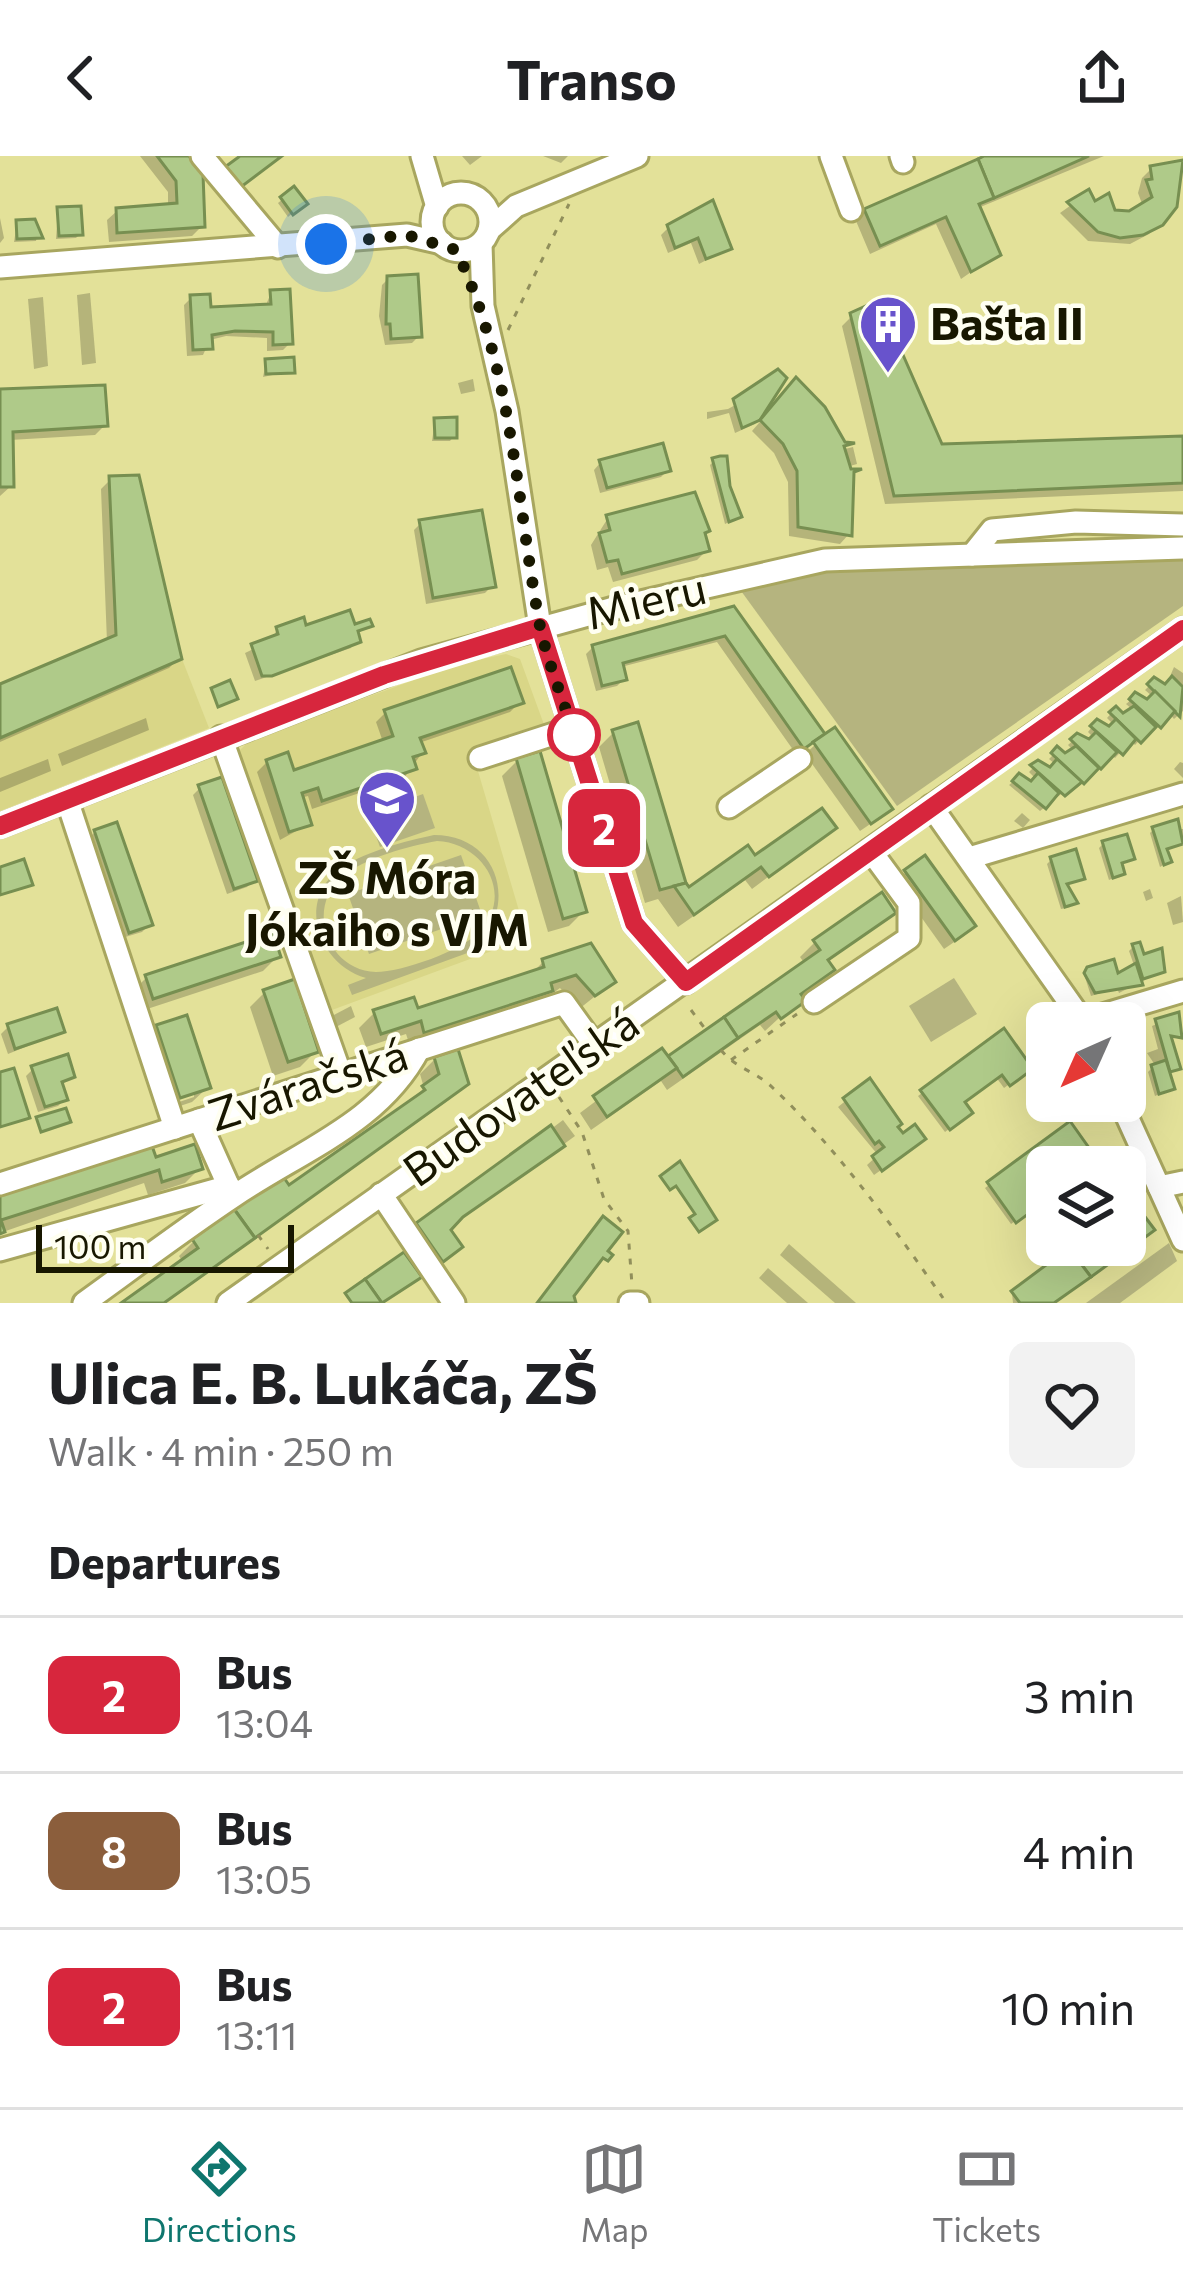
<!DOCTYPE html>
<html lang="en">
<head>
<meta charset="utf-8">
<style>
  body { margin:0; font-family:Commissioner,sans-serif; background:#f2f2f2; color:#202124; height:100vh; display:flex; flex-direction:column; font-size:45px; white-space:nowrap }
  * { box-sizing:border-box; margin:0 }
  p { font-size:39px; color:#757577 }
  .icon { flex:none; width:66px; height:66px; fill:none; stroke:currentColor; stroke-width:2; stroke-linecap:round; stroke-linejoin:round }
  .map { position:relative; height:1147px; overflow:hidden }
  .side { display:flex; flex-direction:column; background:#fff; flex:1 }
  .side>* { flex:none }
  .badge { padding:0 24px; border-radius:18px; font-size:42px; line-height:78px }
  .needle { width:78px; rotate:225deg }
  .fabs { position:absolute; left:1026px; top:846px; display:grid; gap:24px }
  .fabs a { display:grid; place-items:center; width:120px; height:120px; border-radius:18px; background:#fff; box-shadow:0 12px 48px #0002; font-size:60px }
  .scale { position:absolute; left:36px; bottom:30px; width:258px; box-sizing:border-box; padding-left:12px; border:6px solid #181700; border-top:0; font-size:33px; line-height:42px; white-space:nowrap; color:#181700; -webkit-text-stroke:9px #fffff1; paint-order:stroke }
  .you { position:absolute; width:60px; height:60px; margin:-30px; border:9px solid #fff; border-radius:50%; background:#1a73e8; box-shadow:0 0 0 18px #1a73e833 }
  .map>.badge { position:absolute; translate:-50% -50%; box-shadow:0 0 0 6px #fff }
  h2 { padding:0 48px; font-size:45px; line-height:108px }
  .round { display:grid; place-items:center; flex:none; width:126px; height:126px; border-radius:18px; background:#f2f2f2 }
  .headline { display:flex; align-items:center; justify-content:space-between; height:204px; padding:0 48px }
  h1 { font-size:57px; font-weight:700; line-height:90px }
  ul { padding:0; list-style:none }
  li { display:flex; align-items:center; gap:36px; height:156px; padding:0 48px; border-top:3px solid #e0e0e0 }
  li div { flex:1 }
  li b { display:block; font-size:45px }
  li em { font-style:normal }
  li .badge { min-width:132px; font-weight:700; text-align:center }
  header { display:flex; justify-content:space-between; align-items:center; height:156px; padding:0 48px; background:#fff; font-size:54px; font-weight:700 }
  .tabs { display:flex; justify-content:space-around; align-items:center; height:168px; border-top:3px solid #e0e0e0; background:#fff; font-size:33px; color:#757577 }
  .tabs a { display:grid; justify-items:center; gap:6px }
  .tabs .on { color:#0f766e }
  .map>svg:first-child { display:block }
  .built { fill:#d9d687 }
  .green { fill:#b5b47f; fill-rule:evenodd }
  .shadow { fill:#0003; fill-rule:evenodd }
  .building { fill:#afca89; stroke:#778f51; stroke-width:3 }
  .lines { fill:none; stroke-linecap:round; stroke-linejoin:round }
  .minor-casing { stroke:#a8a65f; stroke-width:27 }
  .path { stroke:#918f5b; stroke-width:3; stroke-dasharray:6 9; stroke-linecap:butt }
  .minor { stroke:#fff; stroke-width:21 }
  .line-casing { stroke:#fff; stroke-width:27 }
  .line { stroke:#d7263d; stroke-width:18 }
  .walk { stroke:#181700; stroke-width:12; stroke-dasharray:0 21.6 }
  .stop-dot { fill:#fff; stroke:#d7263d; stroke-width:6 }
  .labels { text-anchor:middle; stroke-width:9; stroke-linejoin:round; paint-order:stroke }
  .poi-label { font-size:45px; font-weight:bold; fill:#181700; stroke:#fffff1; text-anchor:start }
  .street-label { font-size:45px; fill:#181700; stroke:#fffff1 }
</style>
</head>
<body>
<header><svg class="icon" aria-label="back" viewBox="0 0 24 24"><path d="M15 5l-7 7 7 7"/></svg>Transo<svg class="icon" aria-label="share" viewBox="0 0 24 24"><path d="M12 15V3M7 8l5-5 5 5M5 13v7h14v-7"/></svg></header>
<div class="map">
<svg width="1183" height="1147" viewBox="0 0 1183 1147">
  <rect width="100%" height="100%" fill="#e3e199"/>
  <g class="built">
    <path d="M506,498L520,503L546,574L473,598L527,782L332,854L237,597L250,584L458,508Z"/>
    <path d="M182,503L209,572L0,655V582Z"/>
  </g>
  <g class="green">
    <path d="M1183,402V450L897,650L736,428L847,410Z"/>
    <path d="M423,638L435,672L380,691L368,658Z"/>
    <path d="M434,679C490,679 515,733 487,778L518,767L522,777L352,839L348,829L366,822C317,808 295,742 343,711C367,695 406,685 434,679ZM437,685C484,687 515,739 479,776C461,795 402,816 376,816C328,815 305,752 342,721C364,702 409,690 437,685Z"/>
    <path d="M461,699L482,759L369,798L348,738Z"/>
    <path d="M954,822L977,858L931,886L909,850Z"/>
    <path d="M1169,1087L1177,1105L1120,1147H1086Z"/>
  </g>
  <g class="shadow">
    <path d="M140,0H185L202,70L192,80L109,86L107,64L117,55L168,51V36Z"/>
    <path d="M462,0H482L470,9Z"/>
    <path d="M543,0H568L561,7Z"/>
    <path d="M992,0H1104L978,52L997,98L961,123L936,68L870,98L856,65L866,55Z"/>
    <path d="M1181,8L1175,50L1149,78L1130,88L1088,85L1060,57L1088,37L1094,49L1113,57L1144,53L1138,37L1142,22L1152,12Z"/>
    <path d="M294,34L304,48L288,61L278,47Z"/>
    <path d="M58,54L80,78L76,82L56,83Z"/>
    <path d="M0,62L4,82L0,87Z"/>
    <path d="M34,66L39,70L36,85L14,86L17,67Z"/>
    <path d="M668,72L729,92L699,108L691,87L668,97L661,79Z"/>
    <path d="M389,122L419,180L412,187L385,189L379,160L382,129Z"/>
    <path d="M90,137L96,207L82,209L77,139Z"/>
    <path d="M271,137L290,187L283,194L267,195V182L226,180L210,184L203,199L187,200L184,149L191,142L208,154L265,151Z"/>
    <path d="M43,141L48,210L34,213L28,143Z"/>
    <path d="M852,160L940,291L1183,283V335L885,348L842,170Z"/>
    <path d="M266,206L292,215L263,221Z"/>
    <path d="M473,223L475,235L461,238L458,227Z"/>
    <path d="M783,223L755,268L735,277L729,257L707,263V256L728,253Z"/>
    <path d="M787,235L823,253L845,293L853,291L857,308L850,310L849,378L840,388L789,380L788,326L774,297L752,275Z"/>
    <path d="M0,236L105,269L95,279L10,284L11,330L0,340Z"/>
    <path d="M435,265L454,280L450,285H432Z"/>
    <path d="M714,305L739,361L725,368L710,309Z"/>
    <path d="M601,306L668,314L661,321L600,337L594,314Z"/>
    <path d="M111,323L179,502L169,512L0,586V532L107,486L101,333Z"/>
    <path d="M608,362L707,394L697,404L613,426L608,411L597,414L591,389Z"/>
    <path d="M421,367L492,430L485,437L426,448L414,374Z"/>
    <path d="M733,453L814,585L796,598L717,486L621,511L624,523L617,530L596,535L586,498L593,491Z"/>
    <path d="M369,469L356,479L351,492L255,525L245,497L272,484L277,473Z"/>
    <path d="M1174,511L1183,517V555L1174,563L1169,557L1154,575L1151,572L1135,589L1131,585L1115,602L1111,598L1040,655L1009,629L1019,621L1031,629L1036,623L1029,616L1038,607L1050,614L1056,609L1049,603L1058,594L1070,601L1075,596L1068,589L1077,581L1089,587L1094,582L1088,576L1096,566L1109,574L1114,569L1107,562L1116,552L1128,560L1134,555L1126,548L1136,540L1148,547L1153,541L1145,534L1154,525L1165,532Z"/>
    <path d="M520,546L510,556L419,587L422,597L404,622L312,653L308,640L300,642L309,668L280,684L257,616L267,606L292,617L383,586L376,566L386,556Z"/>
    <path d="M146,562L149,574L62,610L58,598Z"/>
    <path d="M614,576L687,736L833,672L752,733L745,724L678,771L658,743L645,747L599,591Z"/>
    <path d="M815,589L879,662L860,675L805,598Z"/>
    <path d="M48,603L51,615L0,636V622Z"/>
    <path d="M517,605L584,755L569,770L548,776L502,620Z"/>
    <path d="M1180,606L1183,607V622L1174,613Z"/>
    <path d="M200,632L254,724L247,731L227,738L193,639Z"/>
    <path d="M1022,657L1030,664L1023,672L1014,665Z"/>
    <path d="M1154,673H1183V685L1165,694L1168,706L1160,711L1150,677Z"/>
    <path d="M95,676L149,769L142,776L122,782L88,683Z"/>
    <path d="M1103,688L1131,702L1120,708L1122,718L1109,724L1099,692Z"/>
    <path d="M1051,704L1082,722L1065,730L1074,747L1070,751L1061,753L1047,708Z"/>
    <path d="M906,716L963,780L944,793L896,726Z"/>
    <path d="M1150,733L1153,742L1146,745L1143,736Z"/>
    <path d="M1181,740L1183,766L1173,769L1167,747Z"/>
    <path d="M892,756L826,807L831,814L765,875L760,869L667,934L661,925L591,974L580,957L661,896L667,904L805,808L800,801L815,786Z"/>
    <path d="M1133,791L1162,815L1119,837L1117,832L1091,840L1084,818L1089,813L1116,820L1135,812L1129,795Z"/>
    <path d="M278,800L263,815L138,856L132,836L147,821Z"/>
    <path d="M544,805L613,826L579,853L560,832L535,850L410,890L406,878L366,891L359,872L374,857L416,856L530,819Z"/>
    <path d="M265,836L315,896L300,911L273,920L250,851Z"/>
    <path d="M351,850L355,861L334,872L330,861Z"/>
    <path d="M1178,859L1181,871L1168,881L1178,912L1167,918L1172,932L1155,940L1148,916L1155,909L1147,897L1158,893L1152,870Z"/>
    <path d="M8,871L62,876L8,898L1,878Z"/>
    <path d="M157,872L208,931L192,946L165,955L142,887ZM194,935V941L167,950L165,944Z"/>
    <path d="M1132,873L1138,891L1125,898V875Z"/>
    <path d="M1003,877L1026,916L1004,932L996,921L962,946L965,961L945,976L918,940Z"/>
    <path d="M435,903L465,927L450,943L165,1147H126L183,1106L179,1100L194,1085L288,1033L409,947L424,932L420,918Z"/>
    <path d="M33,913L72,921L60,929L65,943L58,950L38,956L26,920Z"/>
    <path d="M869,926L895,971L915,990L874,1019L867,1009L878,999L838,951Z"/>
    <path d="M563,964L575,980L447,1074L460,1091L426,1119L403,1085Z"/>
    <path d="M1069,970L1089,1011H1047V1025L1028,1039L1032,1053L1011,1068L985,1032Z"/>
    <path d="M154,1005L200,1012L185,1027L148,1039L144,1027L0,1077V1041Z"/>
    <path d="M1125,1055L1147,1078L1052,1147H1013L1012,1137L1078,1089H1125Z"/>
    <path d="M789,1088L856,1147H835L780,1099Z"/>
    <path d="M768,1112L808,1147H787L759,1122Z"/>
  </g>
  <g class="building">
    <path d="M157,0H189L203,18L205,71L117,77L116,52L177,47L176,25Z"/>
    <path d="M240,0H282L241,31L225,11Z"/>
    <path d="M984,0H1089L994,42L978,3Z"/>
    <path d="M978,3L994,42L979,48L1001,99L971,116L946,61L880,90L864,53Z"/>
    <path d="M1183,4L1177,51L1163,69L1143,79L1120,82L1098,76L1067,46L1089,33L1095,45L1109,37L1115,54L1129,55L1152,41L1146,24L1152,23L1150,10Z"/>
    <path d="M294,30L308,48L293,59L280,41Z"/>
    <path d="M713,44L732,93L706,103L698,82L675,92L667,69Z"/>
    <path d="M81,50L83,79L59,80L57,51Z"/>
    <path d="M35,63L43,82L17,83L16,64Z"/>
    <path d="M418,118L422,181L391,183L390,168H386L387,120Z"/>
    <path d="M290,133L293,188L273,189V176L235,175L212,179L213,193L193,194L190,139L210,138L211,151L271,148L270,134Z"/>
    <path d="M879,144L942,288L1183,280V327L894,340L850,157Z"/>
    <path d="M294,201L295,217L266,218L265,203Z"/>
    <path d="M778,213L787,222L760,264L742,272L733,243Z"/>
    <path d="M796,221L825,251L845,286L855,287L844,290L851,313H862L854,316L852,380L798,371L797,315L783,288L760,264Z"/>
    <path d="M105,229L108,270L13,276L14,331H0V233Z"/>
    <path d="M457,261V282H435L434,262Z"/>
    <path d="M663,287L671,315L607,332L599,304Z"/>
    <path d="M720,300H727L730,330L742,361L729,366L712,302Z"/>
    <path d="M139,319L182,503L0,582V528L116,479L109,320Z"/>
    <path d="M695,336L710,375L705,377L710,395L622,418L618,404L607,406L599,377L610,374L606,359Z"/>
    <path d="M482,354L496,431L433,442L419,364Z"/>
    <path d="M734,450L825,578L804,593L725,480L623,507L627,524L602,530L592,489Z"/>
    <path d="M350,454L355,468L370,463L373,470L358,475L361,486L272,520H262L251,488L278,478L276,471L304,461L306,469Z"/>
    <path d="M511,511L524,547L420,582L426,597L413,601L417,613L322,645L318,632L302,637L312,669L289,676L266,604L288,596L294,614L393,580L384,554Z"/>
    <path d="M1172,520L1183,531L1180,561L1147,528L1154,521L1165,528Z"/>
    <path d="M230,524L238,543L218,551L211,532Z"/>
    <path d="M1155,535L1175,555L1161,572L1129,543L1135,536L1147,543Z"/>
    <path d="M1116,550L1123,557L1134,550L1156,571L1141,587L1109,556Z"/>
    <path d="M1097,563L1109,570L1116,563L1136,583L1123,599L1090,570Z"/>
    <path d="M638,566L686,727L660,734L612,574Z"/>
    <path d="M835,571L893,653L871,668L813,586Z"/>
    <path d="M1096,576L1117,596L1101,613L1070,583L1077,577L1089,583Z"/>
    <path d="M1057,590L1065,597L1076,590L1099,612L1084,628L1051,597Z"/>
    <path d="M540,595L587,756L563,763L516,602Z"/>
    <path d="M1057,603L1082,626L1065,640L1030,609L1038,604L1050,611Z"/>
    <path d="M1019,617L1031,625L1038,617L1059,637L1046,653L1012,625Z"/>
    <path d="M222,621L258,725L234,733L198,629Z"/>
    <path d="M822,652L837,672L769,721L761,711L694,759L674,730L686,727L689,731L748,689L755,699Z"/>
    <path d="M1178,663L1183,688L1167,693L1172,706L1164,709L1152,671Z"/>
    <path d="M117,666L153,769L129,777L94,674Z"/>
    <path d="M1127,678L1135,703L1122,707L1125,718L1113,722L1102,685Z"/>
    <path d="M1076,693L1085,723L1067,728L1078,747L1065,751L1050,701Z"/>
    <path d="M925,699L976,770L955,785L904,714Z"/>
    <path d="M24,703L33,729L0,739V711Z"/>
    <path d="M882,736L896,757L828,804L835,814L801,838L806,845L781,863L776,856L738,882L724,861L820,794L813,784Z"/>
    <path d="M273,777L281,801L153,843L145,819Z"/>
    <path d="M1140,786L1144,798L1162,792L1165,816L1143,823L1132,788Z"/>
    <path d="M591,787L616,826L595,840L576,819L551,827L553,835L424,877L421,865L381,878L373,854L414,841L418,852L544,811L542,803Z"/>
    <path d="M1114,803L1118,817L1136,807L1143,829L1095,837L1084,817L1087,811Z"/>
    <path d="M295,823L319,896L288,906L263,834Z"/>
    <path d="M57,852L65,876L15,893L7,868Z"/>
    <path d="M1179,856L1182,882L1171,880L1181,913L1170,916L1155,863Z"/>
    <path d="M187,859L211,932L180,942L156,869Z"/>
    <path d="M724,861L738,882L683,921L668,900Z"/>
    <path d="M1004,872L1033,913L1010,930L1002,919L965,946L973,957L950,974L920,934Z"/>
    <path d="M662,892L677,912L607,961L593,940Z"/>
    <path d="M458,893L469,928L255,1082L234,1053L282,1019L289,1029L425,934L422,930L439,918L434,901Z"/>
    <path d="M68,898L75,921L62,926L68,944L45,951L31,910Z"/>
    <path d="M1166,904L1175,933L1159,938L1151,909Z"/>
    <path d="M14,912L30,962L0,971V916Z"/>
    <path d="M870,922L902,968L898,971L903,977L915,968L926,983L882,1015L872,1000L884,991L879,985L875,988L843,942Z"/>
    <path d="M66,952L71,966L41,976L36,961Z"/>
    <path d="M1070,965L1099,1006L1092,1011H1047V1027L1031,1039L1039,1050L1016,1067L987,1026Z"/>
    <path d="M551,969L565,990L463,1061L451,1074L463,1091L443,1106L416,1067Z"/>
    <path d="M195,988L203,1013L162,1026L159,1014L1,1064L5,1076L0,1078V1038L152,990L156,1001Z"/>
    <path d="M680,1005L717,1064L699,1076L689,1062L695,1058L676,1030L670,1034L660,1020Z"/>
    <path d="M1133,1045L1155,1074L1091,1121L1069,1092L1125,1089V1051Z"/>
    <path d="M234,1053L255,1082L164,1147H121L198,1092L192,1083Z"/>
    <path d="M603,1060L623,1076L608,1095L613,1099L608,1105L603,1102L574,1140L576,1147H537Z"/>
    <path d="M1069,1092L1091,1121L1054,1147H1020L1011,1135Z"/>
    <path d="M404,1096L422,1121L382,1147L365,1123Z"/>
    <path d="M365,1123L382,1147H352L345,1137Z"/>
  </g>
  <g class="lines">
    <g class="minor-casing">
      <g id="minor">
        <path d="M202,0L278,91"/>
        <path d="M422,0L437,51"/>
        <path d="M831,0L851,54"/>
        <path d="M901,0L903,6"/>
        <circle cx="461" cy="66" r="29"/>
        <path d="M489,74L516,50L637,0"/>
        <path d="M481,88L483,150L507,255L540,471L634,767L686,826"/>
        <path d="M0,111L407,79L442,87"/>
        <path d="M972,399L992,374L1076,366L1183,369"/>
        <path d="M221,581L341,919"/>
        <path d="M480,602L572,572"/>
        <path d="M68,647L175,972"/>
        <path d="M931,650L1084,867"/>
        <path d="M729,651L800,603"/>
        <path d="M0,670L421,505L610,453L825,404L1183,392"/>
        <path d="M969,702L1183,638"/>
        <path d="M814,846L909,782V747L870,694"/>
        <path d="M1083,865L1183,835"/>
        <path d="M1120,945L1183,1084"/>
        <path d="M199,964L233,1040"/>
        <path d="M0,1028L564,847L595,890"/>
        <path d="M1159,1031L1183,1026"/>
        <path d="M381,1038L454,1147"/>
        <path d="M0,1094L229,1030"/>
        <path d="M84,1147C134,1111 183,1074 234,1040C302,994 380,967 419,893"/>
        <path d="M228,1147L1183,473"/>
        <path d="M630,1147H638"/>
      </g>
    </g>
    <g class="path">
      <path d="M508,174L569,48"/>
      <path d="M691,854L706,874"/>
      <path d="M721,894C735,912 757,916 773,932C835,990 894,1072 943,1142"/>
      <path d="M731,904L797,858"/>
      <path d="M559,941L582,976L604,1043L628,1075L632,1129"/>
      <path d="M258,1079L268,1093"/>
    </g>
    <use href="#minor" class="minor"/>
  </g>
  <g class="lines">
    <g class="line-casing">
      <path id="line" d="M0,670L384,519L540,471L634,767L686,826L1183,473"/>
    </g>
    <use href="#line" class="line"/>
    <path class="walk" d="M326,88L407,79L456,94C512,211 516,340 539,465C546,503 564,545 574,579"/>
  </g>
  <defs>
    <g id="building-pin" transform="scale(3)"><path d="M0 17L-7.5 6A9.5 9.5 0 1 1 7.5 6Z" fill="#6853cc" stroke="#fffff1"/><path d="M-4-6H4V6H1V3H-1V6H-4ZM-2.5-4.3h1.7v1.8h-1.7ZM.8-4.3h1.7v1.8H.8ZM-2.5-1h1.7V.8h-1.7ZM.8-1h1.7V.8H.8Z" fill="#fff"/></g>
    <g id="school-pin" transform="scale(3)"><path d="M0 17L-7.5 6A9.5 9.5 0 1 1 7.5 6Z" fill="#6853cc" stroke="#fffff1"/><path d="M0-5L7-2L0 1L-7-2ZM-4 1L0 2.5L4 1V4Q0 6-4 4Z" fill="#fff"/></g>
  </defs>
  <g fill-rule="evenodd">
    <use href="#building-pin" x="888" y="168"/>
    <use href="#school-pin" x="387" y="643"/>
  </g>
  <circle class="stop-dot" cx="574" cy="579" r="24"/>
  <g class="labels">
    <g class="poi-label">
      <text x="930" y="184">Bašta II</text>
      <text x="387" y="738" text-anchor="middle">ZŠ Móra<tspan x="387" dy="52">Jókaiho s VJM</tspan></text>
    </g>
    <g class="street-label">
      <text transform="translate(646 445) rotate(-13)" y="16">Mieru</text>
      <text transform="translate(308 929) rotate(-18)" y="16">Zváračská</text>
      <text transform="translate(521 941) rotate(-35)" y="16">Budovateľská</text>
    </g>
  </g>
</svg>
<div class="fabs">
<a><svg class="needle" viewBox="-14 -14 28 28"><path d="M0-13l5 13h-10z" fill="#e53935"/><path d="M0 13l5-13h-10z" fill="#757577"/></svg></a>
<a><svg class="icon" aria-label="layers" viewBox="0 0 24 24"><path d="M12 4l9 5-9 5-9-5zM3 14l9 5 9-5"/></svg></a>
</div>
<div class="scale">100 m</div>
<div class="you" style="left:326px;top:88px"></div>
<b class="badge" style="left:604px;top:672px;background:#d7263d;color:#fff">2</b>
</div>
<section class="side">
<div class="headline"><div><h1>Ulica E. B. Lukáča, ZŠ</h1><p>Walk · 4 min · 250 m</p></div><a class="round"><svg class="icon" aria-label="heart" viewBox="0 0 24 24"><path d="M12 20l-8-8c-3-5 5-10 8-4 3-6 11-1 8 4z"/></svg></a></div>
<h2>Departures</h2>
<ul>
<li><span class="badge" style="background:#d7263d;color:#fff">2</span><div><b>Bus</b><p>13:04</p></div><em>3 min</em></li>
<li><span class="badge" style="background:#8b5e3c;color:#fff">8</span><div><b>Bus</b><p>13:05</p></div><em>4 min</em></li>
<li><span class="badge" style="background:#d7263d;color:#fff">2</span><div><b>Bus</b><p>13:11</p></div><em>10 min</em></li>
</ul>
</section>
<nav class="tabs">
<a class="on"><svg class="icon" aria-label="directions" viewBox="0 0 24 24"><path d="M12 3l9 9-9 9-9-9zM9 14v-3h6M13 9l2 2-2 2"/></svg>Directions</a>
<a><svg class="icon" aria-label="map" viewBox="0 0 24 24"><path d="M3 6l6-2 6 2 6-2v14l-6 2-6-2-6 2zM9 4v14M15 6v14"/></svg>Map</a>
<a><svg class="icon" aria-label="tickets" viewBox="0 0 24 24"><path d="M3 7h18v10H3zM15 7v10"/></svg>Tickets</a>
</nav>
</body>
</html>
